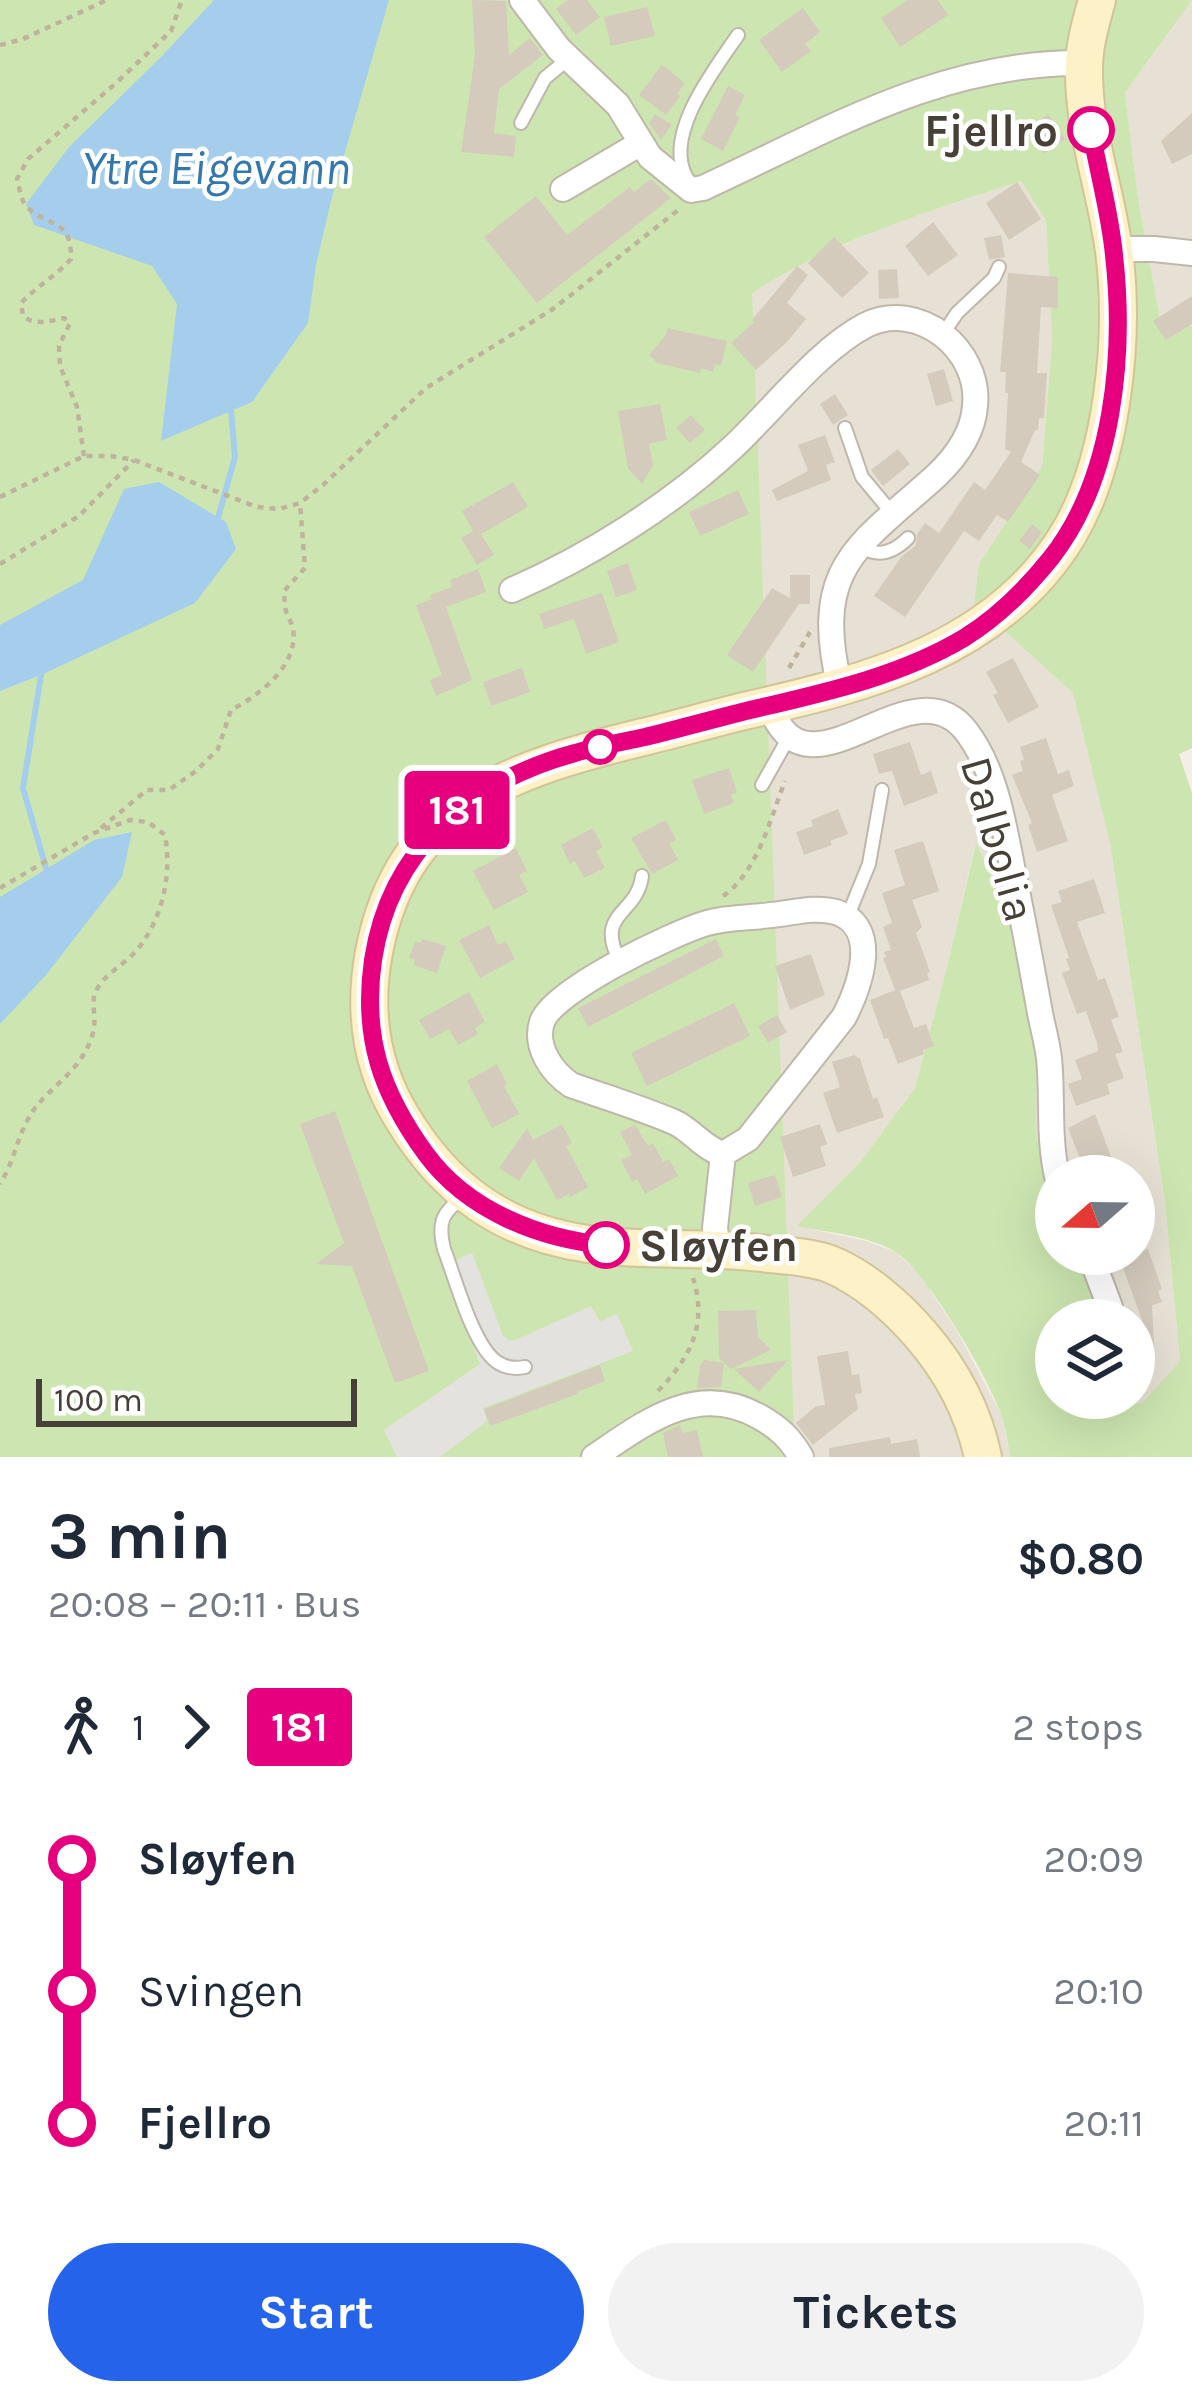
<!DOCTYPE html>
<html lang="en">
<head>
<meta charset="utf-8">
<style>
  body { margin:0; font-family:Karla,sans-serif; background:#f2f2f3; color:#1f2937; height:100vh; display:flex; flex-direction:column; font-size:45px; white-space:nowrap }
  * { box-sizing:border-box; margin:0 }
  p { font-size:39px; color:#747a83 }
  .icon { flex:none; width:66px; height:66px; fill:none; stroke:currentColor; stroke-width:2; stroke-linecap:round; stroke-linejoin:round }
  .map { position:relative; height:1457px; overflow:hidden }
  .drawer { display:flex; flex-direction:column; background:#fff; flex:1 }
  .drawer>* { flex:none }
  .badge { padding:0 24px; border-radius:9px; font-size:42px; line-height:78px }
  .needle { width:78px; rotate:250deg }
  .tools { position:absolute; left:1035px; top:1155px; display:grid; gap:24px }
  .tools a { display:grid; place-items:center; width:120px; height:120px; border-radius:50%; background:#fff; box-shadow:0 12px 48px #0002; font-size:60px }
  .scale { position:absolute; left:36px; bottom:30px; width:321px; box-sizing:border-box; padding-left:12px; border:6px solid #464036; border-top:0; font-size:33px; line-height:42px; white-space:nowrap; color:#464036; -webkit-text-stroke:9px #fff; paint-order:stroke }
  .map>.badge { position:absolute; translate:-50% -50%; box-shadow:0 0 0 6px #fff }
  .legs { display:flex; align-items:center; gap:18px; height:132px; padding:0 48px; font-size:39px }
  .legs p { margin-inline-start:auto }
  .summary { display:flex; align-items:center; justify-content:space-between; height:204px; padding:0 48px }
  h1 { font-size:66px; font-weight:700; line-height:90px }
  .button { display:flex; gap:24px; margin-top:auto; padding:24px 48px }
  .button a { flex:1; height:138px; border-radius:72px; background:#2563eb; color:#fff; font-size:48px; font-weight:700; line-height:138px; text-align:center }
  .button a+a { background:#f2f2f3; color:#1f2937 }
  ul { padding:0 48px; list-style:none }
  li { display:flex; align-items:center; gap:42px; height:132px; font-size:45px }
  li i { display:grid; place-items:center; width:18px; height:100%; margin:0 15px; background:currentColor }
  li i::after { content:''; width:30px; height:30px; margin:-15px; border:9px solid; border-radius:50%; background:#fff }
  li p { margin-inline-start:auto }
  li:first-child i { background:linear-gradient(#0000 50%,currentColor 0) }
  li:last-child i { background:linear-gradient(currentColor 50%,#0000 0) }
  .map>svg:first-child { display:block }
  .residential { fill:#e7e1d5 }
  .green { fill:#cde6b1 }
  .parking { fill:#e4e2df }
  .water { fill:#a5ceed }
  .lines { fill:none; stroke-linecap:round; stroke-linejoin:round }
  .stream { stroke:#a5ceed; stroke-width:6 }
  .building { fill:#d4cbbd }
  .lane-casing { stroke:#beb7aa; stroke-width:16 }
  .street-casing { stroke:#beb7aa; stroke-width:28 }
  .secondary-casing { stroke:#d1c498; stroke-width:40 }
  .path { stroke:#bfb39c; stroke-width:4.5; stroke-dasharray:6 6; stroke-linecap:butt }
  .lane { stroke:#fff; stroke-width:12 }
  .street { stroke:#fff; stroke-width:24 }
  .secondary { stroke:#fcf1c7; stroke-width:36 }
  .line-1-casing { stroke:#fff; stroke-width:27 }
  .line-1 { stroke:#e6007e; stroke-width:18 }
  .stop-1-dot { fill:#fff; stroke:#e6007e; stroke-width:6 }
  .labels { text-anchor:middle; stroke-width:9; stroke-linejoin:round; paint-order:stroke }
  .stop-label { font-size:45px; font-weight:bold; fill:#464036; stroke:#fff; text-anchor:end }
  .street-label { font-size:45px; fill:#464036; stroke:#fff }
  .water-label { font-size:48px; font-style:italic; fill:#3377ae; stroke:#fff }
</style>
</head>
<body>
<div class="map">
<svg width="1192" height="1457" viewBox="0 0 1192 1457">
  <rect width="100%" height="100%" fill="#f3efe7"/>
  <g class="residential">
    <path d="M1192,0V326L1160,320L1138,198L1125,93Z"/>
    <path d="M1021,181L1046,219L1052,341L1042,468L979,564L974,603L1073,692L1110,843L1165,1202L1180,1361L1142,1405L1102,1401V1398H1134V1320H1101V1309L1077,1254H1134V1176H1056V1207L1049,1191L1036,1133V1028L975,845L947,967L915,1088L861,1161L797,1226L866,1241L896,1252L920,1275L957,1331L1002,1416L1010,1457H586L680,338L788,270L902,219Z"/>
  </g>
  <path class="green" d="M0,0H1192L1125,93L1138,198L1160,319L1192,326V748L1179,754L1192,793V1457H1010C1008,1445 1006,1432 1003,1420C992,1383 928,1274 897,1253C870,1235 828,1233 797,1226L861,1161L915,1088L947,967L976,843L1007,906L1036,1028V1133L1049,1191L1056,1207V1254H1077L1101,1309V1320H1056V1398H1102L1103,1401L1142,1404L1180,1361L1165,1202L1110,843L1073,693L974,603L979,564L1042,467L1052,341L1046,220L1021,181C928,211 834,240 752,293L795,1457H0Z"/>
  <path class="parking" d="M472,1253L503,1336L510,1341L518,1339L591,1306L600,1322L617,1314L633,1351L483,1408L487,1421L440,1457H397L384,1430L480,1364L443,1266Z"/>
  <g class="water">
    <path d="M214,0H389L332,197L316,265L308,323L252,402L161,441L177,304L152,266L34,225L26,204L69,147L161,57Z"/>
    <path d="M159,482L226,522L236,549L195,603L41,675L0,691V625L83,580L124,489Z"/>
    <path d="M132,832L122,877L46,975L0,1024V897L94,840Z"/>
  </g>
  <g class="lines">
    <g class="stream">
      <path d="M218,518L235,457L231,410"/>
      <path d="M41,675L23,788L46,868"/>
    </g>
  </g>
  <g class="building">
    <path d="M472,0L506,1L509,55L530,38L543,55L499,89L494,133L516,136L514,157L461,152L475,55Z"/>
    <path d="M568,0H587L600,17L576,35L556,9Z"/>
    <path d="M908,0H938L948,15L900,47L881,18Z"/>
    <path d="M647,7L655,36L611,46L604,17Z"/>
    <path d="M803,8L820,32L805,44L811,51L782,72L759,40Z"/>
    <path d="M662,65L685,83L677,94L680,96L666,115L639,95Z"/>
    <path d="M728,86L745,95L735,115L740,117L723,151L701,139Z"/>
    <path d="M1192,113V154L1172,164L1161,141Z"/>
    <path d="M655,114L672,125L661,140L649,123Z"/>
    <path d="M1048,114L1065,139L1044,154L1027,129Z"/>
    <path d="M651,179L671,198L537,303L484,237L536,196L567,235L630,187L634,192Z"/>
    <path d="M1017,182L1041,219L1009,240L986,203Z"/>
    <path d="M933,222L958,255L928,276L905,246Z"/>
    <path d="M1001,235L1005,257L989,260L984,238Z"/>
    <path d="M834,237L869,273L842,298L808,263Z"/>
    <path d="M797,266L808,275L787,303L806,319L787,342L756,370L731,343L754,322L752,320Z"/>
    <path d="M897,269L899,298L879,299L878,270Z"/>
    <path d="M1008,273L1058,277V308L1041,307L1037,373H1047L1044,418H1039L1038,430H1035L1021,462L1040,475L1008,522L997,515L979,541L964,531L905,617L874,596L901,557L916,545L917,534L925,523L939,533L974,482L985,490L1011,452L1005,449L1008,393H1005L1006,372H1000Z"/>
    <path d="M1192,296V324L1166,340L1153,321Z"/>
    <path d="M667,328L727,341L721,366L715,364L713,372L701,368L700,373L657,363L649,355L666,335Z"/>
    <path d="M944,369L953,401L936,406L927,374Z"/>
    <path d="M835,394L848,415L833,425L820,404Z"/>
    <path d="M660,404L667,440L649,444L653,465L642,484L628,468L618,411Z"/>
    <path d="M691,415L705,430L690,443L676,428Z"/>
    <path d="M825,435L835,462L826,465L831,480L777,501L772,490L808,471L798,445Z"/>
    <path d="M898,449L910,464L883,486L871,470Z"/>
    <path d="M513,482L528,507L481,534L494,555L477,565L461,538L473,531L462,511Z"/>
    <path d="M738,490L749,514L700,536L689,512Z"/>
    <path d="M1032,524L1042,532L1030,549L1019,541Z"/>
    <path d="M628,563L637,590L616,597L607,571Z"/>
    <path d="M478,569L486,592L446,607L472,680L436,696L430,680L442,675L416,605L432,599L430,595L452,587L450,580Z"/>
    <path d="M790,575H810V604H799L753,672L727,655L772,588L790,598Z"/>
    <path d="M602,593L619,642L586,654L574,619L544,629L539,614Z"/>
    <path d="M1013,658L1039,707L1008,723L993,695L998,693L986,672Z"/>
    <path d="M522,668L530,692L491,706L483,682Z"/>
    <path d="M1046,738L1058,774L1069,770L1074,786L1052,795L1068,841L1037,852L1028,825L1032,823L1012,775L1023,771L1020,761L1024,760L1020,747Z"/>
    <path d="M910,742L921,775L931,771L938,793L904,806L892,771L879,774L873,754Z"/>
    <path d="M729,768L737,792L731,794L734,803L704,814L692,780Z"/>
    <path d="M838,809L848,834L830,841L832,845L804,855L796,832L813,826L811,820Z"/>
    <path d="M666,820L676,840L669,843L678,860L652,874L631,838Z"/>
    <path d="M593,828L603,847L596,851L605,868L584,878L575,861L570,864L561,845Z"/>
    <path d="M923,841L939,891L912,900L922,927L916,933L930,972L927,973L929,980L900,991L914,1028L926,1024L934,1046L923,1050L924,1054L898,1064L888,1038L884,1039L870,1000L895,990L883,958L886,957L884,952L891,950L883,927L892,923L882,893L905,885L894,850Z"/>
    <path d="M516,848L527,871L519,875L528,892L494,910L473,871Z"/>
    <path d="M1094,879L1105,913L1077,922L1098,980L1105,978L1119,1017L1111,1020L1123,1052L1115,1054L1124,1078L1107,1084L1110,1094L1076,1106L1068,1084L1082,1079L1075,1060L1098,1051L1097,1043L1086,1011L1077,1014L1062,973L1070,970L1066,959L1069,958L1051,905L1062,902L1058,891Z"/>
    <path d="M489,925L498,945L506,941L515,959L480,978L459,940Z"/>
    <path d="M422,939L446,946L437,973L414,965L415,960L409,958L415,941L421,943Z"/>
    <path d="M716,939L724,956L588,1027L578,1008Z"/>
    <path d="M811,954L825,995L790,1010L775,966Z"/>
    <path d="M469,992L485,1022L475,1028L478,1034L458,1045L449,1029L430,1039L419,1020Z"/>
    <path d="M734,1003L750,1036L647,1086L631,1053Z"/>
    <path d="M777,1015L787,1032L768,1043L758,1026Z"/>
    <path d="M854,1055L860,1059L873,1099L877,1097L884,1117L837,1133L823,1093L840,1087L832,1062Z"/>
    <path d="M497,1064L507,1084L504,1086L519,1114L492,1128L467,1081Z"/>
    <path d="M335,1111L429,1371L395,1383L352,1266L316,1264L344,1243L300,1124Z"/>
    <path d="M1095,1114L1116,1170L1100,1176H1087L1068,1128Z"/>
    <path d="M562,1124L572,1143L566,1146L588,1187L570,1197L569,1194L557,1200L534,1158L519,1181L499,1168L527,1128L533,1140Z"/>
    <path d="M820,1124L827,1144L820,1147L826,1166L793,1177L780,1137Z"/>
    <path d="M635,1125L648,1146L653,1143L663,1162L669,1159L678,1176L645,1194L637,1179L632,1182L621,1160L632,1155L620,1132Z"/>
    <path d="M775,1175L782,1197L755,1206L748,1183Z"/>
    <path d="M1148,1249L1162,1289L1158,1291L1162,1302L1152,1305L1154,1348H1150L1151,1366H1134V1323H1143L1118,1254H1135Z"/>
    <path d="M756,1310L758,1337L771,1350L731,1369L719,1358L718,1311Z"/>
    <path d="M848,1351L852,1375L859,1374L862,1393L855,1394L858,1409L813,1445L796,1423L816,1406L825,1405L817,1356Z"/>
    <path d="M704,1360L724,1363L721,1387L697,1388L700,1366Z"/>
    <path d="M788,1360L759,1392L734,1369Z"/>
    <path d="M600,1365L605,1381L577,1392L578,1394L490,1426L484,1409Z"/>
    <path d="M680,1425L682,1433L697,1430L703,1457H668L663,1433Z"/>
    <path d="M890,1437L891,1444L917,1439L920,1457H829V1448Z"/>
  </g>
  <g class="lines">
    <g class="lane-casing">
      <g id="lane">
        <path d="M521,123L545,78L568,59"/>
        <path d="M687,178C662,136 714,70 738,35"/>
        <path d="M943,334L957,313L994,278L999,267"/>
        <path d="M845,428L862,477L892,513"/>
        <path d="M861,547C879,558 894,552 908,538"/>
        <path d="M762,785L789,737"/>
        <path d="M847,918L869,864L882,790"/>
        <path d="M620,962C594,911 637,916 642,876"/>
        <path d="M465,1196C443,1211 437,1222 444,1249C455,1277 473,1346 497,1362C506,1368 515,1369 525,1367"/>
      </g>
    </g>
    <g class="street-casing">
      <g id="street">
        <path d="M522,0L559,49L618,105L650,157L691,190L703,188C827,131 942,61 1084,63"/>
        <path d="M563,189L641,143"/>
        <path d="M1114,249H1154L1192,253"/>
        <path d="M512,590C588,557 671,505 732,448C773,410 818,350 866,325C919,299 981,350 975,406C973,434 956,457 936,476C856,548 811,567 840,688"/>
        <path d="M770,706C808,811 910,659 966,731C1000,775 1006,842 1018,896C1026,935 1033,974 1040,1013C1043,1028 1047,1042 1049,1058C1053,1098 1048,1136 1057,1176"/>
        <path d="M718,1249L715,1228L723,1154L748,1139L844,1017C859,988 882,927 836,912C815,906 793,913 771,915C750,918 728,917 707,923C673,933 553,990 542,1022C534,1047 552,1072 571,1085C605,1097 641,1108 674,1122C692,1130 704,1149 723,1154"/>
        <path d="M1090,1254L1110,1307"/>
        <path d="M594,1457C646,1422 697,1381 760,1417C779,1428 790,1438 801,1457"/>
      </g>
    </g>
    <g class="secondary-casing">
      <path id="secondary" d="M983,1457C973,1410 952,1371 921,1335C897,1307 864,1278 830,1264C809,1256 783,1256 761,1253C704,1246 645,1252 588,1244C504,1232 446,1190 403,1119C371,1068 363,1011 374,952C403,802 513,769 643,737C677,729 711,719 744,711C868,683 999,650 1069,533C1113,458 1125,336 1114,251C1106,190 1083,130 1084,68C1084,45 1091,22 1097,0"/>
    </g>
    <g class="path">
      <path d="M0,45L23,39L107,0"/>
      <path d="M84,456L77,407L60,366L59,346L70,323L64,318C50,321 35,326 23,316L21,303C38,285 55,277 71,259C72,219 49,227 28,208C20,200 20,189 17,179L28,159L115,84L171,31L182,0"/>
      <path d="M0,497L84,456H111L134,460L257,507L279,509L300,503L323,485L426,388L553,309L682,207"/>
      <path d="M0,564L79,516L134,460"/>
      <path d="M789,668L810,632"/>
      <path d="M101,828L147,790H169L196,771L218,749L231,710C260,695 299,665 293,629C292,622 287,617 286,611C284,604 285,598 284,591L305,568L300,503"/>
      <path d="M0,888L94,833L130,820L148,822L165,835C172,874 163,918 137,950C125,964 106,973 97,989C90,1001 96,1013 94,1026C94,1034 89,1045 85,1052C73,1074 50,1089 35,1108C17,1133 15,1161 0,1184"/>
      <path d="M723,896C758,872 770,819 785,781"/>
      <path d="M658,1391C690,1358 708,1325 693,1278"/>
    </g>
    <use href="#lane" class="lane"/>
    <use href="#street" class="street"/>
    <use href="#secondary" class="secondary"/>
  </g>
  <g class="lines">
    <g class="line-1-casing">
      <path id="line-1" d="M606,1245C539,1239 467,1210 426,1154C381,1092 362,1037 373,960C390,848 470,782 575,753C598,746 622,742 645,737C678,729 710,720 742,712C818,694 897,678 964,638C998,617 1026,589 1051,558C1114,478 1125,354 1114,255C1110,213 1098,171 1091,130"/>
    </g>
    <use href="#line-1" class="line-1"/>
  </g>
  <g class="stop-1-dot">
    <circle cx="1091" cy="130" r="21"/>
    <circle cx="600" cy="747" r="15"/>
    <circle cx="606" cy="1245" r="21"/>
  </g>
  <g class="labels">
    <g class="stop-label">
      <text x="1058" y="146">Fjellro</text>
      <text x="639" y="1261" text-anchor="start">Sløyfen</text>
    </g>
    <g class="street-label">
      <text transform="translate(999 839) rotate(74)" y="16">Dalbolia</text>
    </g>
    <g class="water-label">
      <text x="216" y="184">Ytre Eigevann</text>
    </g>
  </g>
</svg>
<div class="tools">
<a><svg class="needle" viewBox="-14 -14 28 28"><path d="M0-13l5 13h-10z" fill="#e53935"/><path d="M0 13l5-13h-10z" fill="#747a83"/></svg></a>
<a><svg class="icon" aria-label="layers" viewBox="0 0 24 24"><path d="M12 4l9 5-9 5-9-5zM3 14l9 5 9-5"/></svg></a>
</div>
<div class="scale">100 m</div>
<b class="badge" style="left:457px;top:810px;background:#e6007e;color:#fff">181</b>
</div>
<section class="drawer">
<div class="summary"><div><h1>3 min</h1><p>20:08 – 20:11 · Bus</p></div><b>$0.80</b></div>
<div class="legs"><svg class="icon" aria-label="walk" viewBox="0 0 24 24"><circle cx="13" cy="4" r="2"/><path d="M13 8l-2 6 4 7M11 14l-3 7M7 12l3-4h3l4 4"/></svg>1<svg class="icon" aria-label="forward" viewBox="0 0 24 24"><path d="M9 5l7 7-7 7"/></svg><b class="badge" style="background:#e6007e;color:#fff">181</b><p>2 stops</p></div>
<ul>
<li><i style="color:#e6007e"></i><b>Sløyfen</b><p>20:09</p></li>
<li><i style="color:#e6007e"></i><span>Svingen</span><p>20:10</p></li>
<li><i style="color:#e6007e"></i><b>Fjellro</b><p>20:11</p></li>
</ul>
<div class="button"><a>Start</a><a>Tickets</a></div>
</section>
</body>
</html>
